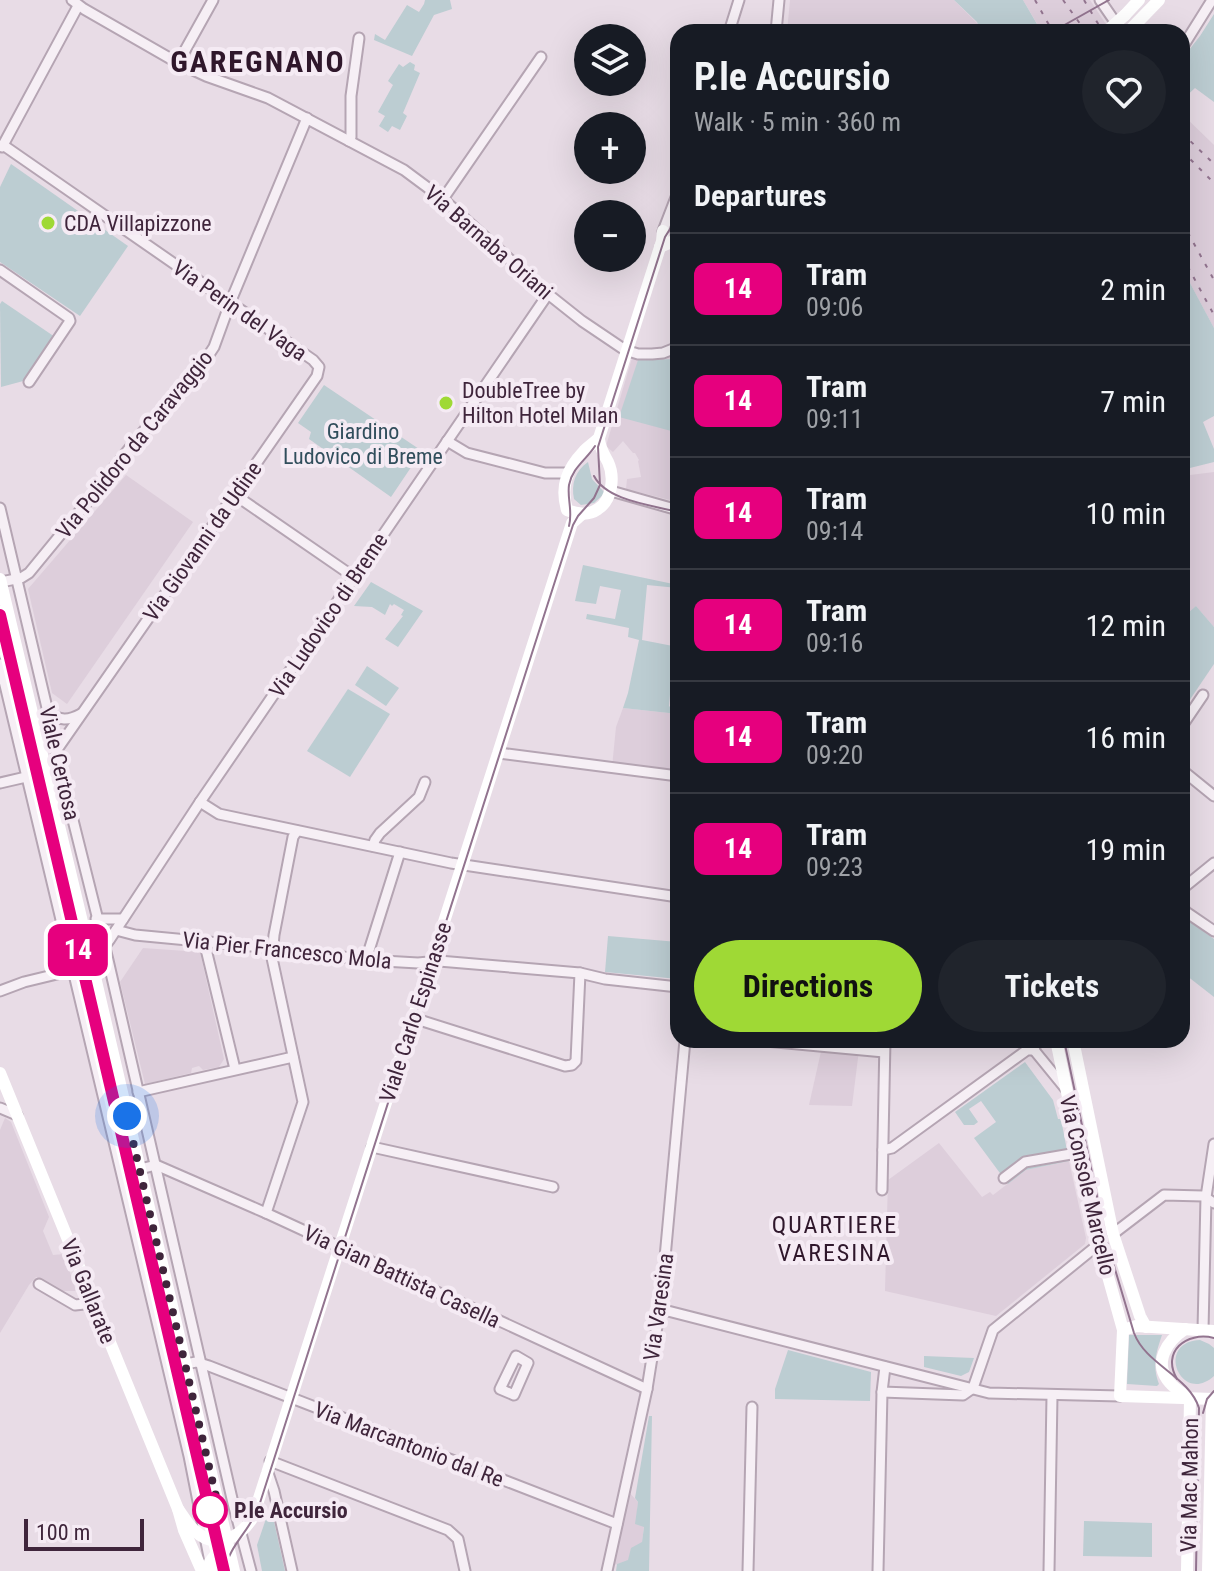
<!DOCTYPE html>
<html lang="en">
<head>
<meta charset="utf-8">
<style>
  body { margin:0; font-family:"Roboto Condensed",sans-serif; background:#20242c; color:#f1f3f6; height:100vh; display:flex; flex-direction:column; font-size:30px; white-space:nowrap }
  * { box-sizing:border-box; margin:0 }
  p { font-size:26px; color:#9ea1a6 }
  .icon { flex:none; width:44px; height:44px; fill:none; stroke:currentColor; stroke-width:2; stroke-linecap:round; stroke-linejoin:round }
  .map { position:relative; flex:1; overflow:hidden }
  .side { position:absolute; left:670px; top:24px; width:520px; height:1024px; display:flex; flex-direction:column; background:#171b24; border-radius:24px; box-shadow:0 8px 32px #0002 }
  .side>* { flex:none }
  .badge { padding:0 16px; border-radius:12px; font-size:28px; line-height:52px }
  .controls { position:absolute; left:574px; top:24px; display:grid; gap:16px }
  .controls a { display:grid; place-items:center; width:72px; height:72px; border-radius:50%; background:#171b24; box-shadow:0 8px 32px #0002; font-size:40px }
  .scale { position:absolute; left:24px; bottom:20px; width:120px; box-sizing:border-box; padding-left:8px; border:4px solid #3f253b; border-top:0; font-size:22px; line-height:28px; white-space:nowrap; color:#3f253b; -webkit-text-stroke:6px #f5ebf4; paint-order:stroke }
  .you { position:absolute; width:40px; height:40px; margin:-20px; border:6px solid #fff; border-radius:50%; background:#1a73e8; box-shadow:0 0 0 12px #1a73e833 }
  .map>.badge { position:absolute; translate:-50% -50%; box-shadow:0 0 0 4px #fff }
  h2 { padding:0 24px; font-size:30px; line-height:72px }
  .round { display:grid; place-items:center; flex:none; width:84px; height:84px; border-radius:42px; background:#20242c }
  .headline { display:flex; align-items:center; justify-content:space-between; height:136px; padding:0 24px }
  h1 { font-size:38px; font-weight:700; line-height:60px }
  .cta { display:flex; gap:16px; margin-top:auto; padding:16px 24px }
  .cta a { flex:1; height:92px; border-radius:48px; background:#9fd935; color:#111; font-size:32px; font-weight:700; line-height:92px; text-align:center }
  .cta a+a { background:#20242c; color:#f1f3f6 }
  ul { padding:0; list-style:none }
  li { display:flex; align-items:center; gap:24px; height:112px; padding:0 24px; border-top:2px solid #363941 }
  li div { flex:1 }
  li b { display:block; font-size:30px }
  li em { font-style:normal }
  li .badge { min-width:88px; font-weight:700; text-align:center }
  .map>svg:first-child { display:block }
  .built { fill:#ddcedb }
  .green { fill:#bccdd2 }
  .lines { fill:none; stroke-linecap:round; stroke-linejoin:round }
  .street-casing { stroke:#b5a5b3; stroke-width:13 }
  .street { stroke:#f6eff5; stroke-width:9 }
  .secondary { stroke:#fff; stroke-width:12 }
  .tram { stroke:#92748f; stroke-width:2 }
  .rail { stroke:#92748f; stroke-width:2; stroke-dasharray:4 8; stroke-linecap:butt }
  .secondary-bridge { stroke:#fff; stroke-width:12 }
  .line-casing { stroke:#fff; stroke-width:18 }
  .line { stroke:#e6007e; stroke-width:12 }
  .walk { stroke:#3f253b; stroke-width:8; stroke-dasharray:0 14.4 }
  .poi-dot { fill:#9fd935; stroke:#f5ebf4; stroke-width:3 }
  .stop-dot { fill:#fff; stroke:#e6007e; stroke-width:4 }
  .labels { text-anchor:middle; stroke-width:8; stroke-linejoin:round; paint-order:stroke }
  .poi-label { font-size:22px; fill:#3f253b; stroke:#f5ebf4; text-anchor:start }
  .street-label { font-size:22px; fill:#3f253b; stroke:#f5ebf4 }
  .park-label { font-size:22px; fill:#314e5c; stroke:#f5ebf4 }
  .stop-label { font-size:22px; font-weight:bold; fill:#3f253b; stroke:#f5ebf4; text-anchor:start }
  .neighbourhood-label { font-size:24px; letter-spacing:2px; fill:#2f172b; stroke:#f5ebf4 }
  .district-label { font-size:30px; font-weight:bold; letter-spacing:2px; fill:#2f172b; stroke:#f5ebf4 }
</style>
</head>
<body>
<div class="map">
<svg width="1214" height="1571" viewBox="0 0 1214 1571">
  <rect width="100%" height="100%" fill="#e8dce6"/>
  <g class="built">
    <path d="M790,0H954L980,26L976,32H787Z"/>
    <path d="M1023,0H1090L1111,32H1042Z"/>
    <path d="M1182,114L1214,145V328L1182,268Z"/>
    <path d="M678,357V502L626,489L627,479L641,477L638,461L639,460L635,453H633L623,441L613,452L606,446L632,358Z"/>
    <path d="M1214,472V627L1196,606L1182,618V476Z"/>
    <path d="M126,475L193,522L67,704L52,693L28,589Z"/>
    <path d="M623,708L678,714V775L612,767L616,727Z"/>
    <path d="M143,948L200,952L224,1059L219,1067L203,1070L199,1066L192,1068L191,1073L145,1084L120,982Z"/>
    <path d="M822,1047L859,1050L852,1106L809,1105Z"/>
    <path d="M5,1118L11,1122L49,1217L43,1231L53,1255L64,1254L76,1291H62L36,1277L29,1285L0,1333V1130Z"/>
    <path d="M939,1143L982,1197L990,1192L993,1195L1026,1170L1069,1161L1086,1238L1085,1244L996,1316L885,1291L888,1180Z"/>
    <path d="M625,1488L638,1502L636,1523L644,1526L642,1543L628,1561L607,1567Z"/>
  </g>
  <g class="green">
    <path d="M425,0H450L452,9L434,15L412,56L374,40L375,34L385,40L407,5L419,12L424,4Z"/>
    <path d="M954,0H1023L1041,31L981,32L977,22Z"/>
    <path d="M1214,14V102L1195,88L1182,100V59L1200,36Z"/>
    <path d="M410,62L415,65L414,70L420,73L403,113L407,116L400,130L392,126L388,132L379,126L385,116L378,112L393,85L388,81L399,64L403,67Z"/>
    <path d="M11,164L128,246L80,316L0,262V187Z"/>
    <path d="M1182,268L1214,328V416L1203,422L1214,449V462L1182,470V390L1187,388L1182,378Z"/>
    <path d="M2,301L55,337L27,380L1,387L0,304Z"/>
    <path d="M678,359V385L675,384L670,401L678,404V423L675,432L619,417L638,360Z"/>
    <path d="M324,385L422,451L391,497L309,439L311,432L298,423Z"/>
    <path d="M588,462L592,479L605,493L594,503L581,505L574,499C571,484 575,471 588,462Z"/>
    <path d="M583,565L678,585V588L647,585L642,640L678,647V661H673L669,706L678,714L623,708L628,693L639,640L628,637L629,628L586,619L587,614L615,619L621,590L600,586L596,604L575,601Z"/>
    <path d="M371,582L423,611L398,647L385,639L403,616L401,615L404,610L394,604L392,606L390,604L385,615L372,607L354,606Z"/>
    <path d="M1196,606L1214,627V664L1189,701L1182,696V618Z"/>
    <path d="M367,666L399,688L386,706L355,685Z"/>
    <path d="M348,689L390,714L350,777L307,751Z"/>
    <path d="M1182,916L1214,939V997L1182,972Z"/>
    <path d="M608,936L678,942V979L605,972Z"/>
    <path d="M1025,1062L1053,1100L1058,1119H1061L1069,1161L1026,1170L1008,1184L974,1138L996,1122L981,1101L969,1109L978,1122L974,1125H964L955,1112Z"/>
    <path d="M1129,1335H1162C1156,1353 1152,1365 1159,1384L1157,1386L1127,1384Z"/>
    <path d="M1200,1340L1209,1344L1214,1348V1376C1181,1406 1154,1342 1200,1340Z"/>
    <path d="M788,1350L871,1372L870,1401L775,1399V1389Z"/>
    <path d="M924,1356L974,1358L969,1372L961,1376L924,1367Z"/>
    <path d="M649,1416H652L649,1571H616L617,1564L628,1560L631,1548L642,1542L644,1527L635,1524L638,1502L635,1498Z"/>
    <path d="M270,1507L271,1508L285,1571H262L257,1545Z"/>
    <path d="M1084,1521L1152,1523V1557L1083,1556Z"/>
  </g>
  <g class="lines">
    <g class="street-casing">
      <g id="street">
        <path d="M72,0L84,9L178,63L206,76L268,98L404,170L443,199L548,294L582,321L625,350L638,354H652L663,353L678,347"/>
        <path d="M1100,0L1122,32"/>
        <path d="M729,32L739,0"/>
        <path d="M776,32L779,0"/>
        <path d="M1182,48L1212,0"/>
        <path d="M178,63L213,0"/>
        <path d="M349,141L351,137V96L359,38"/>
        <path d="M3,145L313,360L319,367L317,376L56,751"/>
        <path d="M2,147L78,6"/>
        <path d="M443,199L541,57"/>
        <path d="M663,231L678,192"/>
        <path d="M0,270L69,318L70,321L29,382"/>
        <path d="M447,441L467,453L545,473H567"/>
        <path d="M611,491L678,510"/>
        <path d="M235,495L354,577"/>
        <path d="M0,508L48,712L59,764L108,960L233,1503L251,1571"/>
        <path d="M1,582L21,578L29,573L107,478L112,470L136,440L208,356L214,347L230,303L307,118"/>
        <path d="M0,664L189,1456L210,1562"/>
        <path d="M48,712C60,721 68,721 81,714"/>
        <path d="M1182,726L1203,695"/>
        <path d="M499,753L678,776"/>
        <path d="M1182,770L1214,796"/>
        <path d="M0,783L26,777L44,768L59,764"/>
        <path d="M200,802L219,814L451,863L678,897"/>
        <path d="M373,846L375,840L380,833L419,797L425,782"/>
        <path d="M1182,889L1214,863"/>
        <path d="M1182,906L1186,912L1214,931"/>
        <path d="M96,919H123"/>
        <path d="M116,930L135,935L272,948L366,960L418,963L439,961L580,973L605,979L678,987"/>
        <path d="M204,941L235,1069"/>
        <path d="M366,960L400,852"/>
        <path d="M0,991L24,982L86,967L92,963L110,939L200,802L548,294"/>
        <path d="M413,1018L565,1066L572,1065L576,1061L580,973"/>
        <path d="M753,1040L884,1052"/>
        <path d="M1034,1050L1065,1088"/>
        <path d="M138,1092L293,1057"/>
        <path d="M0,1108L17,1115"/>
        <path d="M372,1147L553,1187"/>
        <path d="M883,1150L892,1148L1027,1050H1034L1035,1045L1042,1040"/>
        <path d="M140,1169L156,1165L266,1213L647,1389"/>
        <path d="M1004,1178L1025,1162L1071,1154"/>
        <path d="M882,1190L885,1040"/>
        <path d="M266,1213L303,1102L272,958L274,935L293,837L297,831"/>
        <path d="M1113,1234L1164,1195L1203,1196L1214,1203"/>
        <path d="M39,1284L75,1305L94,1303"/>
        <path d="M660,1309L989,1393L1120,1396"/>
        <path d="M1203,1330L1206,1197L1214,1144"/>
        <path d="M516,1356L528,1363L514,1395L500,1389Z"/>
        <path d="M186,1364L196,1362L209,1366L617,1524"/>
        <path d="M973,1388L993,1330L1099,1244"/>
        <path d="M882,1392L963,1395L973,1388"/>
        <path d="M270,1461L448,1530L458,1539L465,1571"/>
        <path d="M268,1473L274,1491L292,1571"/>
        <path d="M607,1571L647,1389L661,1301L685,1040"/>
        <path d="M748,1571L752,1407"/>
        <path d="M878,1571L882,1392L885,1367"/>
        <path d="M1049,1571L1052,1396"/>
      </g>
    </g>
    <use href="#street" class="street"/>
    <g class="secondary">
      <path d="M1125,15L1139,0"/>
      <path d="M1128,32L1159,0"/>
      <path d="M660,247L678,239"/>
      <path d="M599,439C600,449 604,454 608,462C615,477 612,500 598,509C588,516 578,514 567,510C560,486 567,469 584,451C589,446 594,443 599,438L662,241L663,231"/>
      <path d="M0,579L88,947L234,1571"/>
      <path d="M1056,1040L1099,1244L1123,1330L1120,1396L1214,1399"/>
      <path d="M1073,1040L1113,1234L1140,1316L1146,1327"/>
      <path d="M0,1073L178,1509L184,1530L202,1571"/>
      <path d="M1185,1329C1167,1341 1152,1363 1170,1383C1175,1389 1184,1394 1190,1399"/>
      <path d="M1123,1330L1136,1326L1214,1331"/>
      <path d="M178,1509C183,1516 188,1525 194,1530C214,1550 240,1539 253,1517L572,523L582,514"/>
      <path d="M212,1571L210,1562L227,1540"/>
      <path d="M1187,1571L1190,1399"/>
      <path d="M1208,1571L1212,1400"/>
    </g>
    <g class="tram">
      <path d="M1052,32L1109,0"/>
      <path d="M594,476C607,501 652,505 678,512"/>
      <path d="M569,526C573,511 567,499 569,485C572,468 587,459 595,446"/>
      <path d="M0,616L224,1571"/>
      <path d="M1064,1040L1106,1239L1134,1333C1146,1365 1189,1376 1199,1408L1196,1571"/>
      <path d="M1177,1379C1161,1352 1186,1331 1214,1338"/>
      <path d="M1203,1413L1207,1399L1214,1391"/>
      <path d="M225,1571C228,1546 251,1530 259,1506L573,525L578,516L594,498L600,485L598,447L665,237L670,229L678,222"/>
    </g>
    <g class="rail">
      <path d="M1035,0L1053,32"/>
      <path d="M1063,0L1086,32"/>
      <path d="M1084,0L1103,32"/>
      <path d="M1182,133L1214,164"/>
      <path d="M1182,151L1214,183"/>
      <path d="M1182,222L1214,280"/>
      <path d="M1182,256L1214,315"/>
    </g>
    <path class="secondary-bridge" d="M1106,32L1125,15"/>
  </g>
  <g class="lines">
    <g class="line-casing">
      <path id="line" d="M0,615L224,1571"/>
    </g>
    <use href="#line" class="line"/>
    <path class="walk" d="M127,1116L221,1518L210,1510"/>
  </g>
  <g class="poi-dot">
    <circle cx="48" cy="223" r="8"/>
    <circle cx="446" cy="403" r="8"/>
  </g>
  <circle class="stop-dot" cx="210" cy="1510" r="16"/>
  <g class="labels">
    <g class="poi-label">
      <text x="64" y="231">CDA Villapizzone</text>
      <text x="462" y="398">DoubleTree by<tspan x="462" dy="25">Hilton Hotel Milan</tspan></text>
    </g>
    <g class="street-label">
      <text transform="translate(489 242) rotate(41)" y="8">Via Barnaba Oriani</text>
      <text transform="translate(240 310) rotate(35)" y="8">Via Perin del Vaga</text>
      <text transform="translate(134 444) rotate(-51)" y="8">Via Polidoro da Caravaggio</text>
      <text transform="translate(202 541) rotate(-55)" y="8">Via Giovanni da Udine</text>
      <text transform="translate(328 615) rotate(-56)" y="8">Via Ludovico di Breme</text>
      <text transform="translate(60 763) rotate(77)" y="8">Viale Certosa</text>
      <text transform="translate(287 950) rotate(6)" y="8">Via Pier Francesco Mola</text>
      <text transform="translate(415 1012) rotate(-72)" y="8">Viale Carlo Espinasse</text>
      <text transform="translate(1088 1185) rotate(77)" y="8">Via Console Marcello</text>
      <text transform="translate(402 1276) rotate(25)" y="8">Via Gian Battista Casella</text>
      <text transform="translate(89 1291) rotate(68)" y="8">Via Gallarate</text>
      <text transform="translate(658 1307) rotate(-82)" y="8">Via Varesina</text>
      <text transform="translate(409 1444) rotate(21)" y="8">Via Marcantonio dal Re</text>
      <text transform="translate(1189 1485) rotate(-89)" y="8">Via Mac Mahon</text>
    </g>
    <g class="park-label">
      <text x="363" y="439">Giardino<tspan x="363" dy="25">Ludovico di Breme</tspan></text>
    </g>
    <g class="stop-label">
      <text x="234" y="1518">P.le Accursio</text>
    </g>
    <g class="neighbourhood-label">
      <text x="835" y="1233">QUARTIERE<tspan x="835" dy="28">VARESINA</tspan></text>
    </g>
    <g class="district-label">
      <text x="258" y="72">GAREGNANO</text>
    </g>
  </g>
</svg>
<div class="controls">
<a><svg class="icon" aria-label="layers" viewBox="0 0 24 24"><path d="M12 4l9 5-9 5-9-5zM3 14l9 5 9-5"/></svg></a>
<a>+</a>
<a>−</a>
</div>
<div class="scale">100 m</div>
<div class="you" style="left:127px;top:1116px"></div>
<b class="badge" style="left:78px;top:950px;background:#e6007e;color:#fff">14</b>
<section class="side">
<div class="headline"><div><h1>P.le Accursio</h1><p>Walk · 5 min · 360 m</p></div><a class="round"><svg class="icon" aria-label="heart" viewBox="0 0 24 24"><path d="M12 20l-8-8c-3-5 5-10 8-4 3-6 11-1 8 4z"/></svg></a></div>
<h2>Departures</h2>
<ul>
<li><span class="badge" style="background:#e6007e;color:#fff">14</span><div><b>Tram</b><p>09:06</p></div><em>2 min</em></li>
<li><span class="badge" style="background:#e6007e;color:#fff">14</span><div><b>Tram</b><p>09:11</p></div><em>7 min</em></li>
<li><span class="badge" style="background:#e6007e;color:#fff">14</span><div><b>Tram</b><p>09:14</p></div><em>10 min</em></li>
<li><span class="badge" style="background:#e6007e;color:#fff">14</span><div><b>Tram</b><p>09:16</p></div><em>12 min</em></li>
<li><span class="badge" style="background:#e6007e;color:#fff">14</span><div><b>Tram</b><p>09:20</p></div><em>16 min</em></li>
<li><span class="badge" style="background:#e6007e;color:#fff">14</span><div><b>Tram</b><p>09:23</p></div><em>19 min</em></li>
</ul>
<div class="cta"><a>Directions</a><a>Tickets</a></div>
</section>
</div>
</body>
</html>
